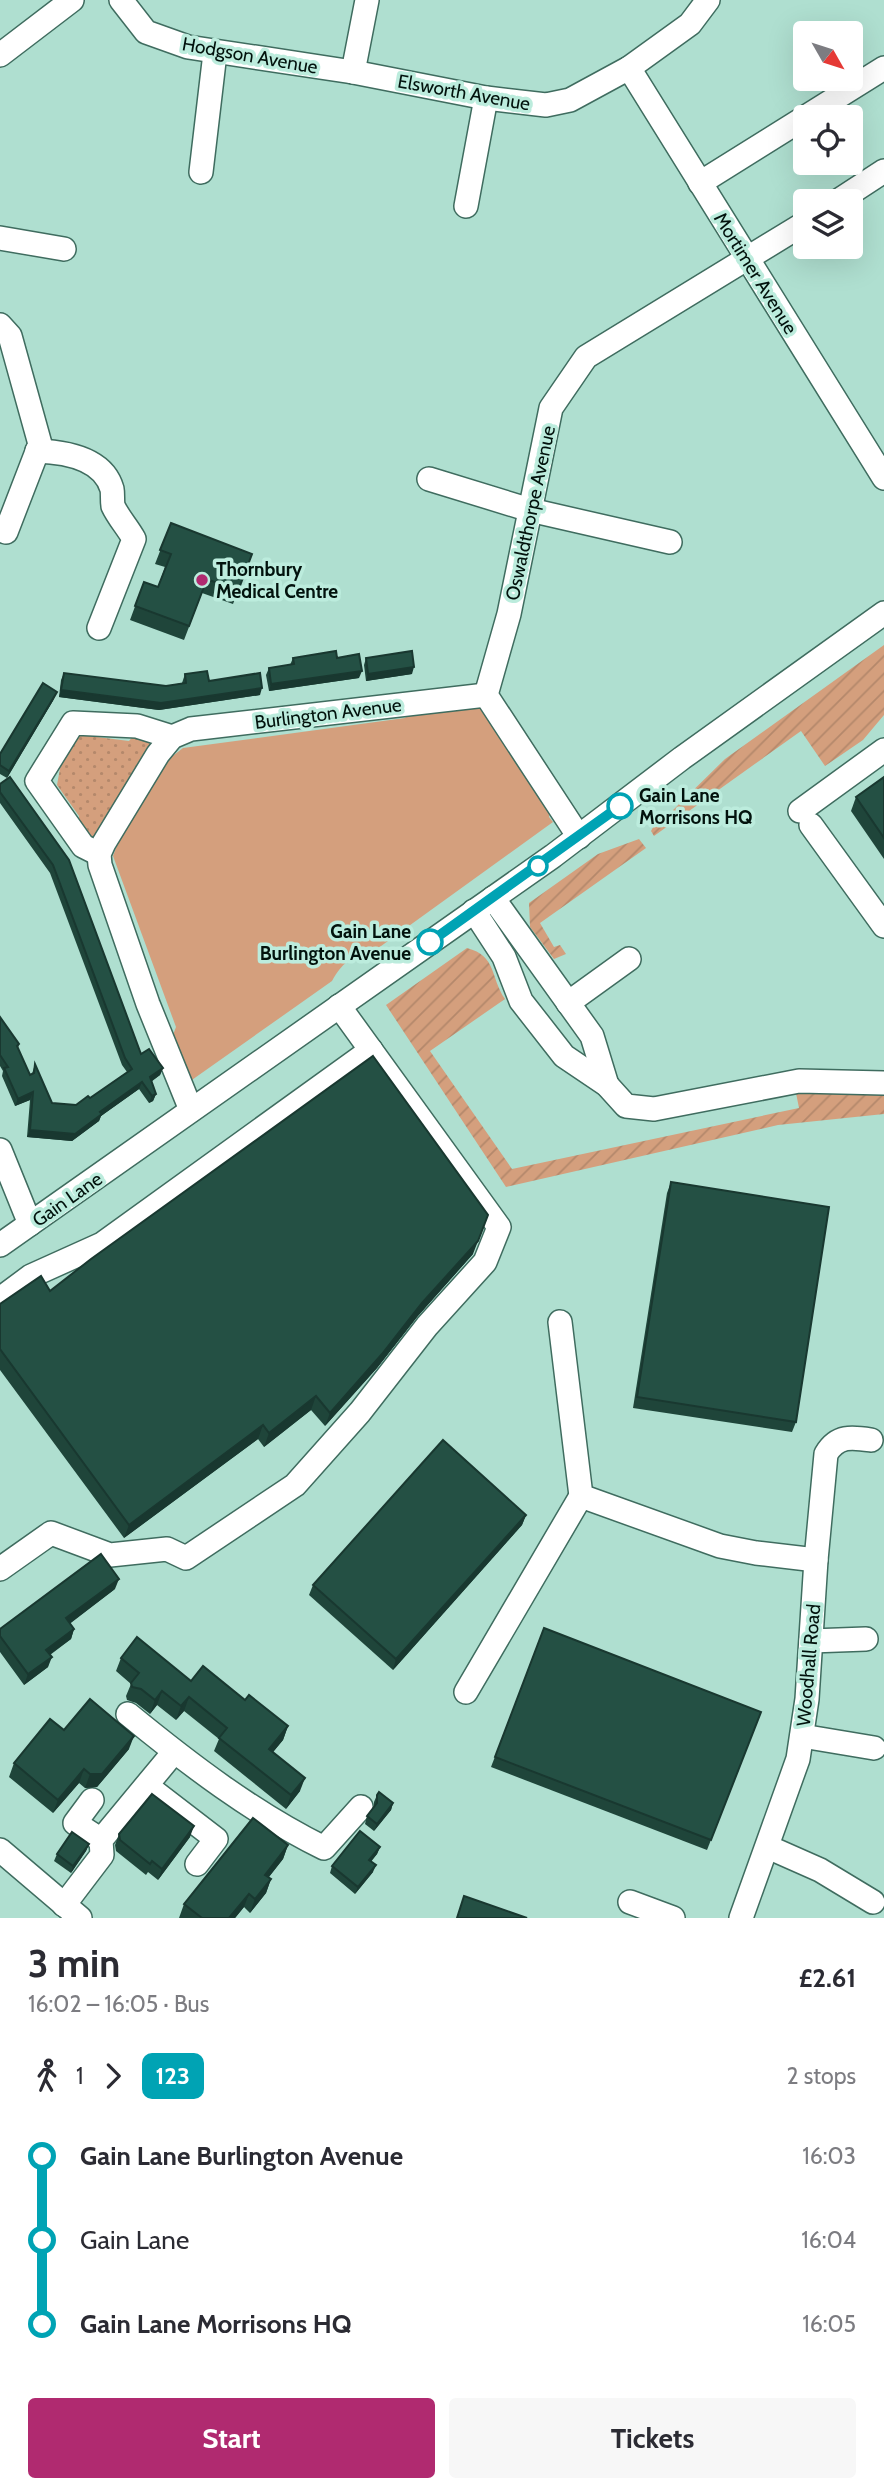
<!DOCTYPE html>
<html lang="en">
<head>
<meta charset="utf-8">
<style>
  body { margin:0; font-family:Cabin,sans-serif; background:#f7f7f7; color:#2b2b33; height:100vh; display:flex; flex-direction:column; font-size:26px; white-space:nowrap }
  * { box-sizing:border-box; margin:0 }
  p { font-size:23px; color:#7c7c81 }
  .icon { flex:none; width:38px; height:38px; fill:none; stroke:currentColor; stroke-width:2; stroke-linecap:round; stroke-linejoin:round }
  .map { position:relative; height:1918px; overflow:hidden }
  .sheet { display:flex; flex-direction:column; background:#fff; flex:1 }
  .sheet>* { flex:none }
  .badge { padding:0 14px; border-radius:10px; font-size:24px; line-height:46px }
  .needle { width:46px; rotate:129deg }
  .buttons { position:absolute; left:793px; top:21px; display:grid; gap:14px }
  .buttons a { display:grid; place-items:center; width:70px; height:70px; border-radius:7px; background:#fff; box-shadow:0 7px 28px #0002; font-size:35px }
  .map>.badge { position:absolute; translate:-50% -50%; box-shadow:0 0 0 4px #fff }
  .legs { display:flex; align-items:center; gap:10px; height:77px; padding:0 28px; font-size:23px }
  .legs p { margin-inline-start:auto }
  .head { display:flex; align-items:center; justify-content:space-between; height:119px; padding:0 28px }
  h1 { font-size:38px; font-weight:700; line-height:52px }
  .action { display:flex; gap:14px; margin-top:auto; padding:14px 28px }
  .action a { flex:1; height:80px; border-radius:7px; background:#b02a70; color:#fff; font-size:28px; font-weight:700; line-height:80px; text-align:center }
  .action a+a { background:#f7f7f7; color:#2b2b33 }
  ul { padding:0 28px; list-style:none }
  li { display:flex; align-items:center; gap:24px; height:84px; font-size:26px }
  li i { display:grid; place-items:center; width:10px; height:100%; margin:0 9px; background:currentColor }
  li i::after { content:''; width:18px; height:18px; margin:-9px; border:5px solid; border-radius:50%; background:#fff }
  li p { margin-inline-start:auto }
  li:first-child i { background:linear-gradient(#0000 50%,currentColor 0) }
  li:last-child i { background:linear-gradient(currentColor 50%,#0000 0) }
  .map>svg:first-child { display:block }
  .grass { fill:#d49f7d }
  .park { fill:url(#park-dots) }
  .garden { fill:url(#garden-furrows) }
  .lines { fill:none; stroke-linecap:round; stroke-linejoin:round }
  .minor-casing { stroke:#3f6c5f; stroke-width:26 }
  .minor { stroke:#fff; stroke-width:23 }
  .wall { fill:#1f453a }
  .shaded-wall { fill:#193830 }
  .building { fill:#245044; stroke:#193830; stroke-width:2 }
  .line-1-casing { stroke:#fff; stroke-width:16 }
  .line-1 { stroke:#00a3b4; stroke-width:10 }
  .poi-dot { fill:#b02a70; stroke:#bcecdd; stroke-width:2.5 }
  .stop-1-dot { fill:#fff; stroke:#00a3b4; stroke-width:3.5 }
  .labels { text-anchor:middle; stroke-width:7; stroke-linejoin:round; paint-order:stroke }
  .street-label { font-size:19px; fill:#02120d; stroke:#bcecdd }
  .poi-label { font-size:19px; font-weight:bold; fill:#02120d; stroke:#bcecdd; text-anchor:start }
  .stop-label { font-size:19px; font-weight:bold; fill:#02120d; stroke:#bcecdd; text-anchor:start }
</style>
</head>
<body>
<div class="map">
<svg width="884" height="1918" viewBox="0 0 884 1918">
  <defs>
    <pattern id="park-dots" width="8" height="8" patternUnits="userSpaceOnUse" patternTransform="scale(1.75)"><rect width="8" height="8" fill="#d49f7d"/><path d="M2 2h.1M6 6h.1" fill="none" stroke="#b4886b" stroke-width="1.8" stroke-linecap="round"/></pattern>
    <pattern id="garden-furrows" width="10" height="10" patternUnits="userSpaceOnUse" patternTransform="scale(1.75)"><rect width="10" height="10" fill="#d49f7d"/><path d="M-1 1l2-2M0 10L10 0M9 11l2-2" fill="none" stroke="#b4886b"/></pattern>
  </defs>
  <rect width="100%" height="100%" fill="#afdfd0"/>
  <path class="grass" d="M484,705L550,812L549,817L553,822L370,954C351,956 342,963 332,981L189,1082L173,1035L176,1027L113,856L128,816L157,768L183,748L405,718L410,712Z"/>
  <path class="park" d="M135,734L149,741L151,748L94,838H91L78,826L79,816L57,785L61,763L78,737L81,735L129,741Z"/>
  <g class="garden">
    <path d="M884,645V715L863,740L825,766L801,731L654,836L651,831L657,820L668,815L725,759Z"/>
    <path d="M639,839L646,848L540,923L554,947L560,945L566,954L554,959L530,927L529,903L598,854Z"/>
    <path d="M467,948C497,956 490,977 505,999L430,1051L512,1169L799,1108L796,1093L884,1095V1114L778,1125L506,1187L386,1005Z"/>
  </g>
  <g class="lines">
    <g class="minor-casing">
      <g id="minor">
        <path d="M121,0L146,32L188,47L353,72L486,98L546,105L570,100L629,68L690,24L708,0"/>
        <path d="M0,55L72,0"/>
        <path d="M629,68L884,478"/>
        <path d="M353,72L367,0"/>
        <path d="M201,172L215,53"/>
        <path d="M700,183L884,68"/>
        <path d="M838,201L884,171"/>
        <path d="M466,206L486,98"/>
        <path d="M0,238L64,249"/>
        <path d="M0,325L10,336L40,444L6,532L0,530"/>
        <path d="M37,451C65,452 103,458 112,489C113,494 112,500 113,506C118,517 128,528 134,539L99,628"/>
        <path d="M429,479L530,510L670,542"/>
        <path d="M800,811L884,750"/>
        <path d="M811,825L884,926"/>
        <path d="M579,837L486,695L509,614L551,408L586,357L805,223"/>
        <path d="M99,854L83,846L37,781L73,723L137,726L172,737"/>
        <path d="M493,898L592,1036L607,1085"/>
        <path d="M474,911L504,957L521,1001L564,1056L607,1085L626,1106L654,1109L799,1081L884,1083"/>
        <path d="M568,1003L629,959"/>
        <path d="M191,1110L148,1004L100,865L99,854L104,843L158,754L172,737L191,729L486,695"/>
        <path d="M0,1150L30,1224"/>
        <path d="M0,1245L553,856L682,758L884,613"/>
        <path d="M0,1299L31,1276L102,1244L371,1050"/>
        <path d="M560,1322L581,1496L720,1546L756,1553L816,1560"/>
        <path d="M0,1569L51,1533L110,1555L167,1549L186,1558L295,1485L360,1412L427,1326L485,1262L499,1227L339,1006"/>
        <path d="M811,1641L866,1639"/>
        <path d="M466,1692L581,1496"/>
        <path d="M128,1714C189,1764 253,1813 324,1848L361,1807"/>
        <path d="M802,1736L874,1748"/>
        <path d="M147,1786L216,1839L197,1864"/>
        <path d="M92,1800L75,1823L101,1840"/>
        <path d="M768,1847L820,1870L873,1902"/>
        <path d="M0,1850L80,1918"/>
        <path d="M630,1902L673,1918"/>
        <path d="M64,1905L102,1855L101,1840L174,1752"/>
        <path d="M741,1918L798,1759L807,1699L816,1560L826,1454C837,1435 852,1437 871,1440"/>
      </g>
    </g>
    <use href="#minor" class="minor"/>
  </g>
  <g class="wall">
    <path d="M171,523L252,554L233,604L202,593L184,640L130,620L144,582L158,587L165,567L155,564Z"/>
    <path d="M293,658L359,678L269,691L266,675L269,668L290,665Z"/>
    <path d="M366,658L412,674L366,681L364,665Z"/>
    <path d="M64,673L166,686L182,683L185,674L260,695L159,710L59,697L61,680Z"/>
    <path d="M54,699L7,778L0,774V754Z"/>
    <path d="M884,777V859L851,811L856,797Z"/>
    <path d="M0,784L69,860L141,1054L163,1068L160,1075L151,1082L156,1094L153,1101L149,1103L139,1089L101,1116L99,1121L72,1141L27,1137L30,1100L15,1106L2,1076L3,1071L0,1066V1017L19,1044L18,1048L30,1075L32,1074L35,1064L52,1103L76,1105L90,1098L127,1072L122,1065L50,873L0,803Z"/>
    <path d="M671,1182L796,1422L792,1432L633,1408L667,1193Z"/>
    <path d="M473,1254L417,1317L377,1368L325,1426L311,1410L264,1447L258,1439L124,1538L0,1370V1304L50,1291Z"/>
    <path d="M526,1515L522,1525L393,1670L309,1595L313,1585Z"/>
    <path d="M115,1589L70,1623L74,1629L71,1639L50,1655L48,1667L24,1685L0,1652V1629Z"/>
    <path d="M544,1628L761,1712L707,1850L491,1767Z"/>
    <path d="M121,1658L245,1700L288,1726L283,1740L273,1752L300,1791L286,1809L214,1751L219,1739L184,1711L176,1720L157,1705L150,1714L136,1703L127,1700L126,1696L131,1684L116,1671Z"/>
    <path d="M64,1730L129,1749L97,1787L85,1788L79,1783L53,1813L9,1777L14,1763Z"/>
    <path d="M377,1795L393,1803L391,1810L374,1831L365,1824L367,1816L374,1807V1802Z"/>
    <path d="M119,1834L190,1837L158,1880L148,1872L146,1875L116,1851L115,1845Z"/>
    <path d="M89,1844L86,1851L71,1873L54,1861L57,1854Z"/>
    <path d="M288,1845L283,1859L269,1877L271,1879L266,1893L250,1913L244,1907L235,1918H179L184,1904Z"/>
    <path d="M380,1847L377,1854L371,1861L373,1872L355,1894L330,1873L332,1866Z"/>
  </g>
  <g class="shaded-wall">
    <path d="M414,667L412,674L366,681L368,674Z"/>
    <path d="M362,671L359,678L269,691L271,684Z"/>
    <path d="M262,688L260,695L159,710L59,697L61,690Z"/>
    <path d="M57,692L54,699L7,778L9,771Z"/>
    <path d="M163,1068L160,1075L147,1084L150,1077Z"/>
    <path d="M142,1082L139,1089L101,1116L99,1121L72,1141L27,1137L30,1130L100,1112Z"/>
    <path d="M33,1092L30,1100L15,1106L18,1099Z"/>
    <path d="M156,1094L153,1101L149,1103L152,1096Z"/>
    <path d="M488,1215L473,1254L417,1317L377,1368L325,1426L330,1413Z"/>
    <path d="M316,1396L311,1410L264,1447L269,1433Z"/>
    <path d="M263,1425L258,1439L124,1538L129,1525Z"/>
    <path d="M526,1515L522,1525L393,1670L396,1659Z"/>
    <path d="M119,1579L115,1589L63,1629L66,1618Z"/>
    <path d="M74,1629L71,1639L42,1660L46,1650Z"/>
    <path d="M52,1657L48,1667L24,1685L28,1674Z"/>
    <path d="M162,1691L157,1705L150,1714L155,1700Z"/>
    <path d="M189,1697L184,1711L176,1720L181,1706Z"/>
    <path d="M288,1726L283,1740L264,1763L269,1749Z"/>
    <path d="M134,1736L129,1749L97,1787L85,1788L90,1774Z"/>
    <path d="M84,1769L79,1783L53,1813L58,1800Z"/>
    <path d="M305,1778L300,1791L286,1809L291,1795Z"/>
    <path d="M393,1803L391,1810L374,1831L377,1824Z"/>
    <path d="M194,1826L190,1837L158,1880L162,1869Z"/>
    <path d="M89,1844L86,1851L71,1873L73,1866Z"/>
    <path d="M288,1845L283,1859L260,1888L265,1875Z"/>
    <path d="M380,1847L377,1854L367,1867L369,1860Z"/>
    <path d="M376,1865L373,1872L355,1894L358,1887Z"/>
    <path d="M271,1879L266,1893L250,1913L255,1899Z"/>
    <path d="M249,1894L244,1907L235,1918H229Z"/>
  </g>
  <g class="building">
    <path d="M171,523L252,554L238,591L207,579L189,626L135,606L144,582L158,587L171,554L160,550Z"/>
    <path d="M336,651L337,658L359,654L362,671L271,684L269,668L294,664L293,658Z"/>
    <path d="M412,651L414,667L368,674L366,658Z"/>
    <path d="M207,671L209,681L260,673L262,688L161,703L61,690L64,673L166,686L186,683L185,674Z"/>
    <path d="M43,683L57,692L9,771L0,765V754Z"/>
    <path d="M10,777L69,860L141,1054L149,1049L163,1068L150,1077L156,1094L152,1096L142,1082L100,1112L102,1114L75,1134L30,1130L33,1092L18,1099L4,1068L8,1067L0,1055V1017L19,1044L17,1046L30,1075L34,1073L35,1064L52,1103L76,1105L88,1096L90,1098L132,1069L125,1058L53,865L0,792V784Z"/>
    <path d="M884,777V838L856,797Z"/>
    <path d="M373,1056L488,1215L478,1241L422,1303L382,1354L330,1413L316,1396L269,1433L263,1425L129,1525L0,1349V1304L41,1276L50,1291L91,1259Z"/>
    <path d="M671,1182L829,1207L796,1422L637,1397Z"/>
    <path d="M443,1440L526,1515L396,1659L313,1585Z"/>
    <path d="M101,1554L119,1579L66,1618L74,1629L46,1650L52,1657L28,1674L0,1636V1629Z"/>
    <path d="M544,1628L761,1712L711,1840L495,1757Z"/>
    <path d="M137,1637L191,1681L203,1666L245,1700L249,1695L288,1726L269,1749L305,1778L291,1795L219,1738L227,1728L189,1697L181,1706L162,1691L155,1700L141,1689L132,1687L131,1683L139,1673L121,1658Z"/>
    <path d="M90,1699L134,1736L102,1774H90L84,1769L58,1800L14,1763L50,1719L64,1730Z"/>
    <path d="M379,1792L393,1803L377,1824L367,1816L377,1803V1795Z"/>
    <path d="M152,1794L194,1826L162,1869L152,1861L150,1864L120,1840L119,1834Z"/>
    <path d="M253,1818L288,1845L265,1875L271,1879L255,1899L249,1894L229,1918H202L184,1904Z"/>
    <path d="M360,1831L380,1847L369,1860L376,1865L358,1887L332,1866Z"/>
    <path d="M72,1832L89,1844L73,1866L57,1854Z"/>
    <path d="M464,1896L527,1918H457Z"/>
  </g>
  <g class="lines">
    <g class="line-1-casing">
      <path id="line-1" d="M430,942L620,806"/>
    </g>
    <use href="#line-1" class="line-1"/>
  </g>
  <circle class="poi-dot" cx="202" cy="580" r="7"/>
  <g class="stop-1-dot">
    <circle cx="620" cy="806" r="12"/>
    <circle cx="538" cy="866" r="9"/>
    <circle cx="430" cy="942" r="12"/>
  </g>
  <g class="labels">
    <g class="street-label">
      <text transform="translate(250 55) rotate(10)" y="7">Hodgson Avenue</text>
      <text transform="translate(464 92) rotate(10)" y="7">Elsworth Avenue</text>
      <text transform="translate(756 273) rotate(58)" y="7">Mortimer Avenue</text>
      <text transform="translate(530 513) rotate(-78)" y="7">Oswaldthorpe Avenue</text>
      <text transform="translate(328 713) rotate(-7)" y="7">Burlington Avenue</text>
      <text transform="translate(67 1199) rotate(-35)" y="7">Gain Lane</text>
      <text transform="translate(808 1665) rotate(-85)" y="7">Woodhall Road</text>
    </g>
    <g class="poi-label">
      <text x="216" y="576">Thornbury<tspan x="216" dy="22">Medical Centre</tspan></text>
    </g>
    <g class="stop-label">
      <text x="639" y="802">Gain Lane<tspan x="639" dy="22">Morrisons HQ</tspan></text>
      <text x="411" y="938" text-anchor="end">Gain Lane<tspan x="411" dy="22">Burlington Avenue</tspan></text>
    </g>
  </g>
</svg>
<div class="buttons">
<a><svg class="needle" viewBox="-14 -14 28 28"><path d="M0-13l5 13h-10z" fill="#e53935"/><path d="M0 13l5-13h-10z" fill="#7c7c81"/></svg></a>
<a><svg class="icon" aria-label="locate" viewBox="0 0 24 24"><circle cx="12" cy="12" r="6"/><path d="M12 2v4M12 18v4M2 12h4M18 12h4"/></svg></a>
<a><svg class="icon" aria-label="layers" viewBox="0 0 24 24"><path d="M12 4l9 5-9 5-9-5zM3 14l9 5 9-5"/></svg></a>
</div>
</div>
<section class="sheet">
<div class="head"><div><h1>3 min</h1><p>16:02 – 16:05 · Bus</p></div><b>£2.61</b></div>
<div class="legs"><svg class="icon" aria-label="walk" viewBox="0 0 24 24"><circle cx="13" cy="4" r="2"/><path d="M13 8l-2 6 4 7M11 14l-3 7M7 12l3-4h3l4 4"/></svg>1<svg class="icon" aria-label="forward" viewBox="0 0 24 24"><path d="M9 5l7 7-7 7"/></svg><b class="badge" style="background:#00a3b4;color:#fff">123</b><p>2 stops</p></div>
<ul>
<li><i style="color:#00a3b4"></i><b>Gain Lane Burlington Avenue</b><p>16:03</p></li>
<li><i style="color:#00a3b4"></i><span>Gain Lane</span><p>16:04</p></li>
<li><i style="color:#00a3b4"></i><b>Gain Lane Morrisons HQ</b><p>16:05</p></li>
</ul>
<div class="action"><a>Start</a><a>Tickets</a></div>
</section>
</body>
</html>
